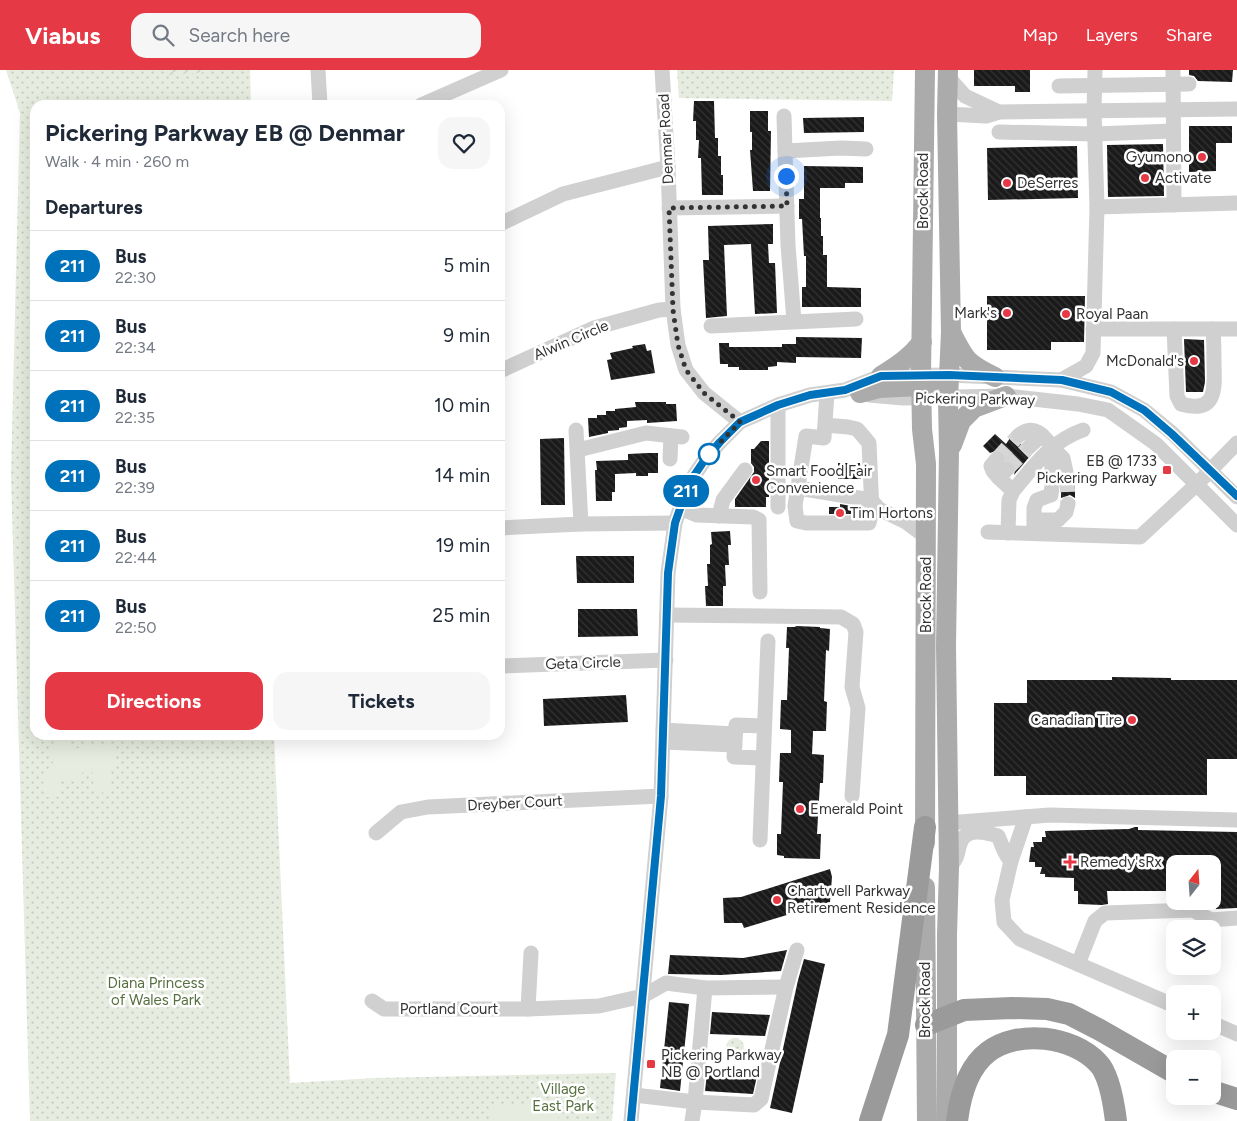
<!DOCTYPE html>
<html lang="en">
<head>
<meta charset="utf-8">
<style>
  body { margin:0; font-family:Figtree,sans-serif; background:#f6f6f7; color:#1f2937; height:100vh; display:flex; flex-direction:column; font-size:19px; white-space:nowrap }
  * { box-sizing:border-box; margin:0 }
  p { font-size:16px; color:#747a83 }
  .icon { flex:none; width:28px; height:28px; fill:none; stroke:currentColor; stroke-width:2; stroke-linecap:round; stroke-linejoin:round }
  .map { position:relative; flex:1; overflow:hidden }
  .panel { position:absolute; left:30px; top:30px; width:475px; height:640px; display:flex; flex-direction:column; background:#fff; border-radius:15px; box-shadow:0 5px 20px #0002 }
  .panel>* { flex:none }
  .badge { padding:0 10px; border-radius:16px; font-size:18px; line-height:32px }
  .needle { width:32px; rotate:17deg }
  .controls { position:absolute; left:1166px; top:785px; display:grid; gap:10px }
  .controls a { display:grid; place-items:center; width:55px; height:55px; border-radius:10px; background:#fff; box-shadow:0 5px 20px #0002; font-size:25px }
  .you { position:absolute; width:25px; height:25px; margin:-12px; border:4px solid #fff; border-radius:50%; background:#1a73e8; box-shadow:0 0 0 8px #1a73e833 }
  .map>.badge { position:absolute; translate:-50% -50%; box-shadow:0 0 0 2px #fff }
  h2 { padding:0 15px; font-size:19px; line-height:45px }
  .round { display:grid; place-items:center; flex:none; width:52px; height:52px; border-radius:15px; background:#f6f6f7 }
  .summary { display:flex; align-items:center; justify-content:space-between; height:85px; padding:0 15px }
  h1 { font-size:24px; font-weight:700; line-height:38px }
  .primary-button { display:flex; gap:10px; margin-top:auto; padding:10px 15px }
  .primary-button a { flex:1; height:58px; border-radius:15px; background:#e63946; color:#fff; font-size:20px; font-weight:700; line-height:58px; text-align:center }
  .primary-button a+a { background:#f6f6f7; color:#1f2937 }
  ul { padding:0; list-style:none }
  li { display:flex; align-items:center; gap:15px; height:70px; padding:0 15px; border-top:1px solid #e0e1e3 }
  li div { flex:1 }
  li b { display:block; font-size:19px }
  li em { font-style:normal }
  li .badge { min-width:55px; font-weight:700; text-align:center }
  header { display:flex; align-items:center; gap:30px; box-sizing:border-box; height:70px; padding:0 25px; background:#e63946; color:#fff }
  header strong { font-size:24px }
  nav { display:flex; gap:28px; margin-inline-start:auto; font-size:18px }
  .search { width:350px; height:45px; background:#f6f6f7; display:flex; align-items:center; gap:12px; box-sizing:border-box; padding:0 18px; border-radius:15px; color:#747a83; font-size:19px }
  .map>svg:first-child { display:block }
  .park { fill:url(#park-dots) }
  .garden { fill:url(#garden-furrows) }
  .pitch { fill:#e6ecdf }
  .building { fill:url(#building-back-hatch) }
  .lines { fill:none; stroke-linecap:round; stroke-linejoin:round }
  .minor-tunnel { stroke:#d6d6d6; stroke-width:15; stroke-dasharray:15 8; stroke-linecap:butt }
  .minor { stroke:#d0d0d0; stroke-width:15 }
  .major { stroke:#ababab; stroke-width:20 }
  .highway { stroke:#9a9a9a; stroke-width:22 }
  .line-casing { stroke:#fff; stroke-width:11 }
  .line { stroke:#0072bc; stroke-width:8 }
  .walk { stroke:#333; stroke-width:5; stroke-dasharray:0 9 }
  .poi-dot { fill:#e63946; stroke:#fff; stroke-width:2 }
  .stop-dot { fill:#fff; stroke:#0072bc; stroke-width:2.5 }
  .labels { text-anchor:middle; stroke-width:5; stroke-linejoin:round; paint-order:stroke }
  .street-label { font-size:15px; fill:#333; stroke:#fff }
  .poi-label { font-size:15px; fill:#333; stroke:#fff; text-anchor:start }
  .park-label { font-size:15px; fill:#56703f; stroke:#fff }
</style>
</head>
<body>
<header>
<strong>Viabus</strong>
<div class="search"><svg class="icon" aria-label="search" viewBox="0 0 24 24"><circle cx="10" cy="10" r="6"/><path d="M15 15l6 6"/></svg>Search here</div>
<nav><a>Map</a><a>Layers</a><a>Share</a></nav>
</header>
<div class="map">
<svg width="1237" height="1051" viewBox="0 0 1237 1051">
  <defs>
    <pattern id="park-dots" width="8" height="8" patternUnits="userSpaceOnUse" patternTransform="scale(1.25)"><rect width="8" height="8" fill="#e6ecdf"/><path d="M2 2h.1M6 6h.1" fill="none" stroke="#c6cbc0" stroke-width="1.8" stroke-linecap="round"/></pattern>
    <pattern id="garden-furrows" width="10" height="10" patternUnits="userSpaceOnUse" patternTransform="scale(1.25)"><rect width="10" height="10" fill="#e6ecdf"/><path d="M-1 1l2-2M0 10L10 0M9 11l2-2" fill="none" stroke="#c6cbc0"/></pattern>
    <pattern id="building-back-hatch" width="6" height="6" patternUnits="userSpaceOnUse" patternTransform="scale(1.25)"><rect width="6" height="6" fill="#1a1a1a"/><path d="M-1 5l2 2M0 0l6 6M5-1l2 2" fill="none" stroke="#333"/></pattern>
  </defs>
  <rect width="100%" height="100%" fill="#fff"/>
  <g class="park">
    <path d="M6,0H250L251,35H35V665H274L290,1013L375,1008L616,1003L612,1051H30L11,406L20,43Z"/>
    <path d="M677,0H894L892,31L679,28Z"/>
    <circle cx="735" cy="977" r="9"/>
  </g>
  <path class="garden" d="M167,0H207V2L168,5Z"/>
  <g class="pitch">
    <path d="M63,669L72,679L80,678L91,673L93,677L104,675L109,672L115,678L116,682L112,685L116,690V694L110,698L112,722L94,723L92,699L82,703L78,713L65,708L60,713V727H44L43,703L52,699L53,689L50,680Z"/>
    <path d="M491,1035L558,1036V1051H491Z"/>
  </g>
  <g class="building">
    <path d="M974,0H1030V22H1015V16H974Z"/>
    <path d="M1189,0H1233L1232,12L1198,11L1194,6L1189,5Z"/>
    <path d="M694,31H714L715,68H718V86H721V105H723V125H702L701,88H698L699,70H696V51H693Z"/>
    <path d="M750,41H768V61H771L770,121H753L750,80H752V62H750Z"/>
    <path d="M864,47V62L804,63L803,48Z"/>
    <path d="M1189,56H1232V73H1216V101L1189,102Z"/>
    <path d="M1163,74L1164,126L1108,127L1107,75Z"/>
    <path d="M1077,76L1078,128L988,130L987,78Z"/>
    <path d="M804,96L863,97V113H845V118H820V148H821V166H823V185H827V217L861,218V237H802V217H806V186H804L802,149H799V129H804Z"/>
    <path d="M773,154V174H768L769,193H775L777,243L755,244L751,174L724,175L727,246L706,248L703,190H709L708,156Z"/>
    <path d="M987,226H1085L1084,272H1051V280H987Z"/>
    <path d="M796,267L862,268L861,288L796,287V293L777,292V296L768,297V300H739V297H728V294H720L719,273H729V277H782V274H796Z"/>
    <path d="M1184,269L1204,270L1205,312L1203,322H1186Z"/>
    <path d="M645,274L647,281L651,280L655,303L611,310L607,290L612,289L610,283L633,278L632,276Z"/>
    <path d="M635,332H666V334H676L677,351L647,353V350L627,351V357L619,358V360L608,361V363L589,367L588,348H597V345H606V341H615V339L636,337Z"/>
    <path d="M995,364L1006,374L1010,368L1014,373L1021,374L1023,382L1031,385L1014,405L1016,396L1013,392L1006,390L1003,382L998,380L990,383L983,376Z"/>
    <path d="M564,368L565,435H541L540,369Z"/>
    <path d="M761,371H769V427H766V437H735V429L754,402V397L751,393V379H754Z"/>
    <path d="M648,383H658V403H648V406H636V403L615,404V422H612V431H596L595,400H597L596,391L628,390V384Z"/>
    <path d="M838,393H860L861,409H838Z"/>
    <path d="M1075,412V428L1070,425L1061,428V414L1068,416Z"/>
    <path d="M840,434L851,436V444H829V437H840Z"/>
    <path d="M730,461L731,475H728L729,495H725L726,516H723V536H706L705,516H708L707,494H710V475L712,474L711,462Z"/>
    <path d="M576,486H634V513H577Z"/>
    <path d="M578,539H637L638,566L578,567Z"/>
    <path d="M796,556L820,557V558L830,559L829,581L826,580L824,631L827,632L826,661H813V663L812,684L824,685L823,713H820L817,764H821L820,789L784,788V786L777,785V764H781L783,712H779L780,683H791V660L780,659L781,630H787L789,578H786L787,557H795Z"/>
    <path d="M1112,607L1171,608V610H1237V689H1207V725H1026V706H994V633H1027V610H1112Z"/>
    <path d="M626,625L628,652L544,656L543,629Z"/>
    <path d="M1135,757H1138V760L1237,762V838L1216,839L1212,825V794H1175V821H1107L1108,834L1102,835L1078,834V821H1074V808L1045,807V804H1040L1042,797H1035V792H1029L1031,777H1034L1033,772H1042V767H1046L1045,761L1129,759Z"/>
    <path d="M830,799L832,807L830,832L744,858L742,853H724L723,828L741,827Z"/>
    <path d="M787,880L781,901L721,905L668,904L670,885L743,888Z"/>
    <path d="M804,889L825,894L792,1043L770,1038L798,910Z"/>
    <path d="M669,932L689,934L680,1021L660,1018Z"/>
    <path d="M712,942L770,945L765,966L710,964Z"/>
    <path d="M707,1003L757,1006L753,1024L705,1021Z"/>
  </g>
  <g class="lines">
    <g class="minor-tunnel">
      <path d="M997,389L1019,365"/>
      <path d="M1007,399L1030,376"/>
      <path d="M1067,407L1068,434"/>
    </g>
    <g class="minor">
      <path d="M318,0L320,35"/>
      <path d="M662,0L668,97L673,239L678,275L686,300L704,323L740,352"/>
      <path d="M1173,0L1174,135"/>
      <path d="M948,7L965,26L999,42"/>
      <path d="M1059,16L1189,14"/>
      <path d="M421,35L501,0"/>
      <path d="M947,44L986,46L999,42L1237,39"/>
      <path d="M784,46L785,81"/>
      <path d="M999,62L1095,64L1172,61"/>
      <path d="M1097,137L1237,133"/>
      <path d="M669,138L787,136"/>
      <path d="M500,154L563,124L668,97"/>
      <path d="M794,251L788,175L785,81L841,78L866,79"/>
      <path d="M711,256L856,249"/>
      <path d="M1093,259H1237"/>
      <path d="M1174,259L1177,326L1181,334C1216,344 1215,320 1214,294C1214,282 1214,271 1213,259"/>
      <path d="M500,301L594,258L659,240L673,239"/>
      <path d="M1061,310L1086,296L1093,283L1097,137L1094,41L1095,0"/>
      <path d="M869,325L903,328L1006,326L1078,334L1108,340L1156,374L1237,455"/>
      <path d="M825,355L848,357L857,359L869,373L872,441L869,453H806L797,451L795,436L806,366L824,368L827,323"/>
      <path d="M576,360L581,454"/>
      <path d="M1019,365C1041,349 1049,378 1063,388L1067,407"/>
      <path d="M1030,376L1042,365"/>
      <path d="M578,380L646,363L682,367"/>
      <path d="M670,389L671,366"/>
      <path d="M997,389L991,396L993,401L999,408"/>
      <path d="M1007,399L999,408L1013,421"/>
      <path d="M798,418L871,430L879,439L906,452L926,467"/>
      <path d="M778,437V335"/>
      <path d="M680,438L697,445L753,447L759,450L760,522"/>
      <path d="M719,446L723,430L745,400"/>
      <path d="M1034,450H1058L1066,442L1068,434"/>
      <path d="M500,458L581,454L675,453"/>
      <path d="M988,462L1140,467L1197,414L1237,373"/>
      <path d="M1008,463L1009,430L1013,421C1034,396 1051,371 1083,360"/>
      <path d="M1034,463V438L1037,430L1051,425L1053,405L1051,391L1056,383"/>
      <path d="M667,545L841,547L853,554L856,562L852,617L858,638L852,726"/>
      <path d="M500,596L666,590"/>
      <path d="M663,660L735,664"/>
      <path d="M663,672L735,675"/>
      <path d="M763,688L734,687L736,655L764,656"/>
      <path d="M947,753L1050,745L1237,750"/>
      <path d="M376,763L401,742L428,737L661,726"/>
      <path d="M760,770L768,571"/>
      <path d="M1011,791L1002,830L1004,852L1020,869L1175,936"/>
      <path d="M951,795C958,788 957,783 960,774C965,757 985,762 998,766C1002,774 1004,785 1011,791L1026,747"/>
      <path d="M1078,894L1095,851L1105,843L1193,840L1211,850L1237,848"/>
      <path d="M705,918L695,1032L754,1035L761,1029L786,917L797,880"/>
      <path d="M372,931L384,939H528L599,936L643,926L666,913L705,918L786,917"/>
      <path d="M528,939L531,883"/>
      <path d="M1212,953L1237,964"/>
      <path d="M634,1025L695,1032L692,1051"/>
      <path d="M631,1051L661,726L668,503L675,453L689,413L706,388L720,372L740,352L778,335L810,325L845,320L881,306L949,305L1061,310L1111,322L1144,340L1172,363L1237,427"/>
    </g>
    <g class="major">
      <path d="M925,0L921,306L922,359L926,394L925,773"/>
      <path d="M951,262C965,290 967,294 995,307"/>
      <path d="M881,306C897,296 911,287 922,272"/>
      <path d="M860,323L879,318L921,316L933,311"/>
      <path d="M952,375L961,351L974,338L1006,326"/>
      <path d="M925,817L927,1051"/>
      <path d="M947,1051V865L949,798L946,576L949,381L948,329L951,262L947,44L948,0"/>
    </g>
    <g class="highway">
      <path d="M926,955L964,940L1012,938L1047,939L1069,944L1100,960L1175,1003"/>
      <path d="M1212,1021L1237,1029"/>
      <path d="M870,1051L898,965L925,757"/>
      <path d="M957,1051C960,1027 967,998 988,982C1018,959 1073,966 1098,993C1109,1004 1114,1035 1116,1051"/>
    </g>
  </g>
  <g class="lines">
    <g class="line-casing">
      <path id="line" d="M631,1051L661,726L668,503L675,453L689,413L706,388L720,372L740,352L778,335L810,325L845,320L881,306L949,305L1062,310L1111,322L1144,340L1172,364L1237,426"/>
    </g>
    <use href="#line" class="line"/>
    <path class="walk" d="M709,384L740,352L704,323L686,300L678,275L673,240L669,138L787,136L786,106"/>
  </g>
  <g class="poi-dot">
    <circle cx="1202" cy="87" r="5"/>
    <circle cx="1145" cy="108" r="5"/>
    <circle cx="1007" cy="113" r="5"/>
    <circle cx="1007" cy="243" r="5"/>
    <circle cx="1066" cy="244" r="5"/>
    <circle cx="1194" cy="291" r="5"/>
    <rect x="1162" y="395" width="10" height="10" rx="2.5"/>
    <circle cx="756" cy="410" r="5"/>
    <circle cx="840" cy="443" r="5"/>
    <circle cx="1132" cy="650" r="5"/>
    <circle cx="800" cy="739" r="5"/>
    <path d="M1067.5 784.5h5v5h5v5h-5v5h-5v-5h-5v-5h5z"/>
    <circle cx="777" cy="830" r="5"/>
    <rect x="646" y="989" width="10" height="10" rx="2.5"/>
  </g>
  <circle class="stop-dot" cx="709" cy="384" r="10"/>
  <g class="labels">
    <g class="street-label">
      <text transform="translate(666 69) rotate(-93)" y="5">Denmar Road</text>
      <text transform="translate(923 121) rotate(-90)" y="5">Brock Road</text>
      <text transform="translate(571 270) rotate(-23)" y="5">Alwin Circle</text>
      <text transform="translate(975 329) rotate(1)" y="5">Pickering Parkway</text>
      <text transform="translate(926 525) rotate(-90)" y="5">Brock Road</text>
      <text transform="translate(583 593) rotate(-2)" y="5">Geta Circle</text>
      <text transform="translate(515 733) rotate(-3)" y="5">Dreyber Court</text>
      <text transform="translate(925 930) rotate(-90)" y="5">Brock Road</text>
      <text x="449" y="944">Portland Court</text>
    </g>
    <g class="poi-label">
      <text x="1192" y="92" text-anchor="end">Gyumono</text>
      <text x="1155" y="113">Activate</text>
      <text x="1017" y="118">DeSerres</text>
      <text x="997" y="248" text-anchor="end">Mark's</text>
      <text x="1076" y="249">Royal Paan</text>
      <text x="1184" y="296" text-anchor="end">McDonald's</text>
      <text x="1157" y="396" text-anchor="end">EB @ 1733<tspan x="1157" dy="17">Pickering Parkway</tspan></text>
      <text x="766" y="406">Smart Food Fair<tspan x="766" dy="17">Convenience</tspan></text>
      <text x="850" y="448">Tim Hortons</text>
      <text x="1122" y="655" text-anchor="end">Canadian Tire</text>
      <text x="810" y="744">Emerald Point</text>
      <text x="1080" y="797">Remedy'sRx</text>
      <text x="787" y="826">Chartwell Parkway<tspan x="787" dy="17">Retirement Residence</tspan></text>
      <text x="661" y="990">Pickering Parkway<tspan x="661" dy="17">NB @ Portland</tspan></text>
    </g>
    <g class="park-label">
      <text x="156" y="918">Diana Princess<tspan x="156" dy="17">of Wales Park</tspan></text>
      <text x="563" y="1024">Village<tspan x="563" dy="17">East Park</tspan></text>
    </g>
  </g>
</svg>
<div class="controls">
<a><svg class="needle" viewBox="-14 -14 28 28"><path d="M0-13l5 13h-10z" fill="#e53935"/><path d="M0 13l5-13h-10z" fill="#747a83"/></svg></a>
<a><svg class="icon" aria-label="layers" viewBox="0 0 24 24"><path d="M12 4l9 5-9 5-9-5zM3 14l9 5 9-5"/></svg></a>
<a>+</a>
<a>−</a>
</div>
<div class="you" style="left:786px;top:106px"></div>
<b class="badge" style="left:686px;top:421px;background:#0072bc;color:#fff">211</b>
<section class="panel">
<div class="summary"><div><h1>Pickering Parkway EB @ Denmar</h1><p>Walk · 4 min · 260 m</p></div><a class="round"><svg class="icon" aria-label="heart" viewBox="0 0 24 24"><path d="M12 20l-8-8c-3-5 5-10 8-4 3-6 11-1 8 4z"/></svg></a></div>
<h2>Departures</h2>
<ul>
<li><span class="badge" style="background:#0072bc;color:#fff">211</span><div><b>Bus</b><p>22:30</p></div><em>5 min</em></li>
<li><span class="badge" style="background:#0072bc;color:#fff">211</span><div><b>Bus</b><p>22:34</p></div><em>9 min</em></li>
<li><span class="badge" style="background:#0072bc;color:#fff">211</span><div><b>Bus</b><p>22:35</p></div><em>10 min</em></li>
<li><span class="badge" style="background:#0072bc;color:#fff">211</span><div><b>Bus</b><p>22:39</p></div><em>14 min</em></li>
<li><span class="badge" style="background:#0072bc;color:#fff">211</span><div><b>Bus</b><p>22:44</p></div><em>19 min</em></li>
<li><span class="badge" style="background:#0072bc;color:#fff">211</span><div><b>Bus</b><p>22:50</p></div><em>25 min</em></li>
</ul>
<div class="primary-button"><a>Directions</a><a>Tickets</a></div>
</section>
</div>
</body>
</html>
